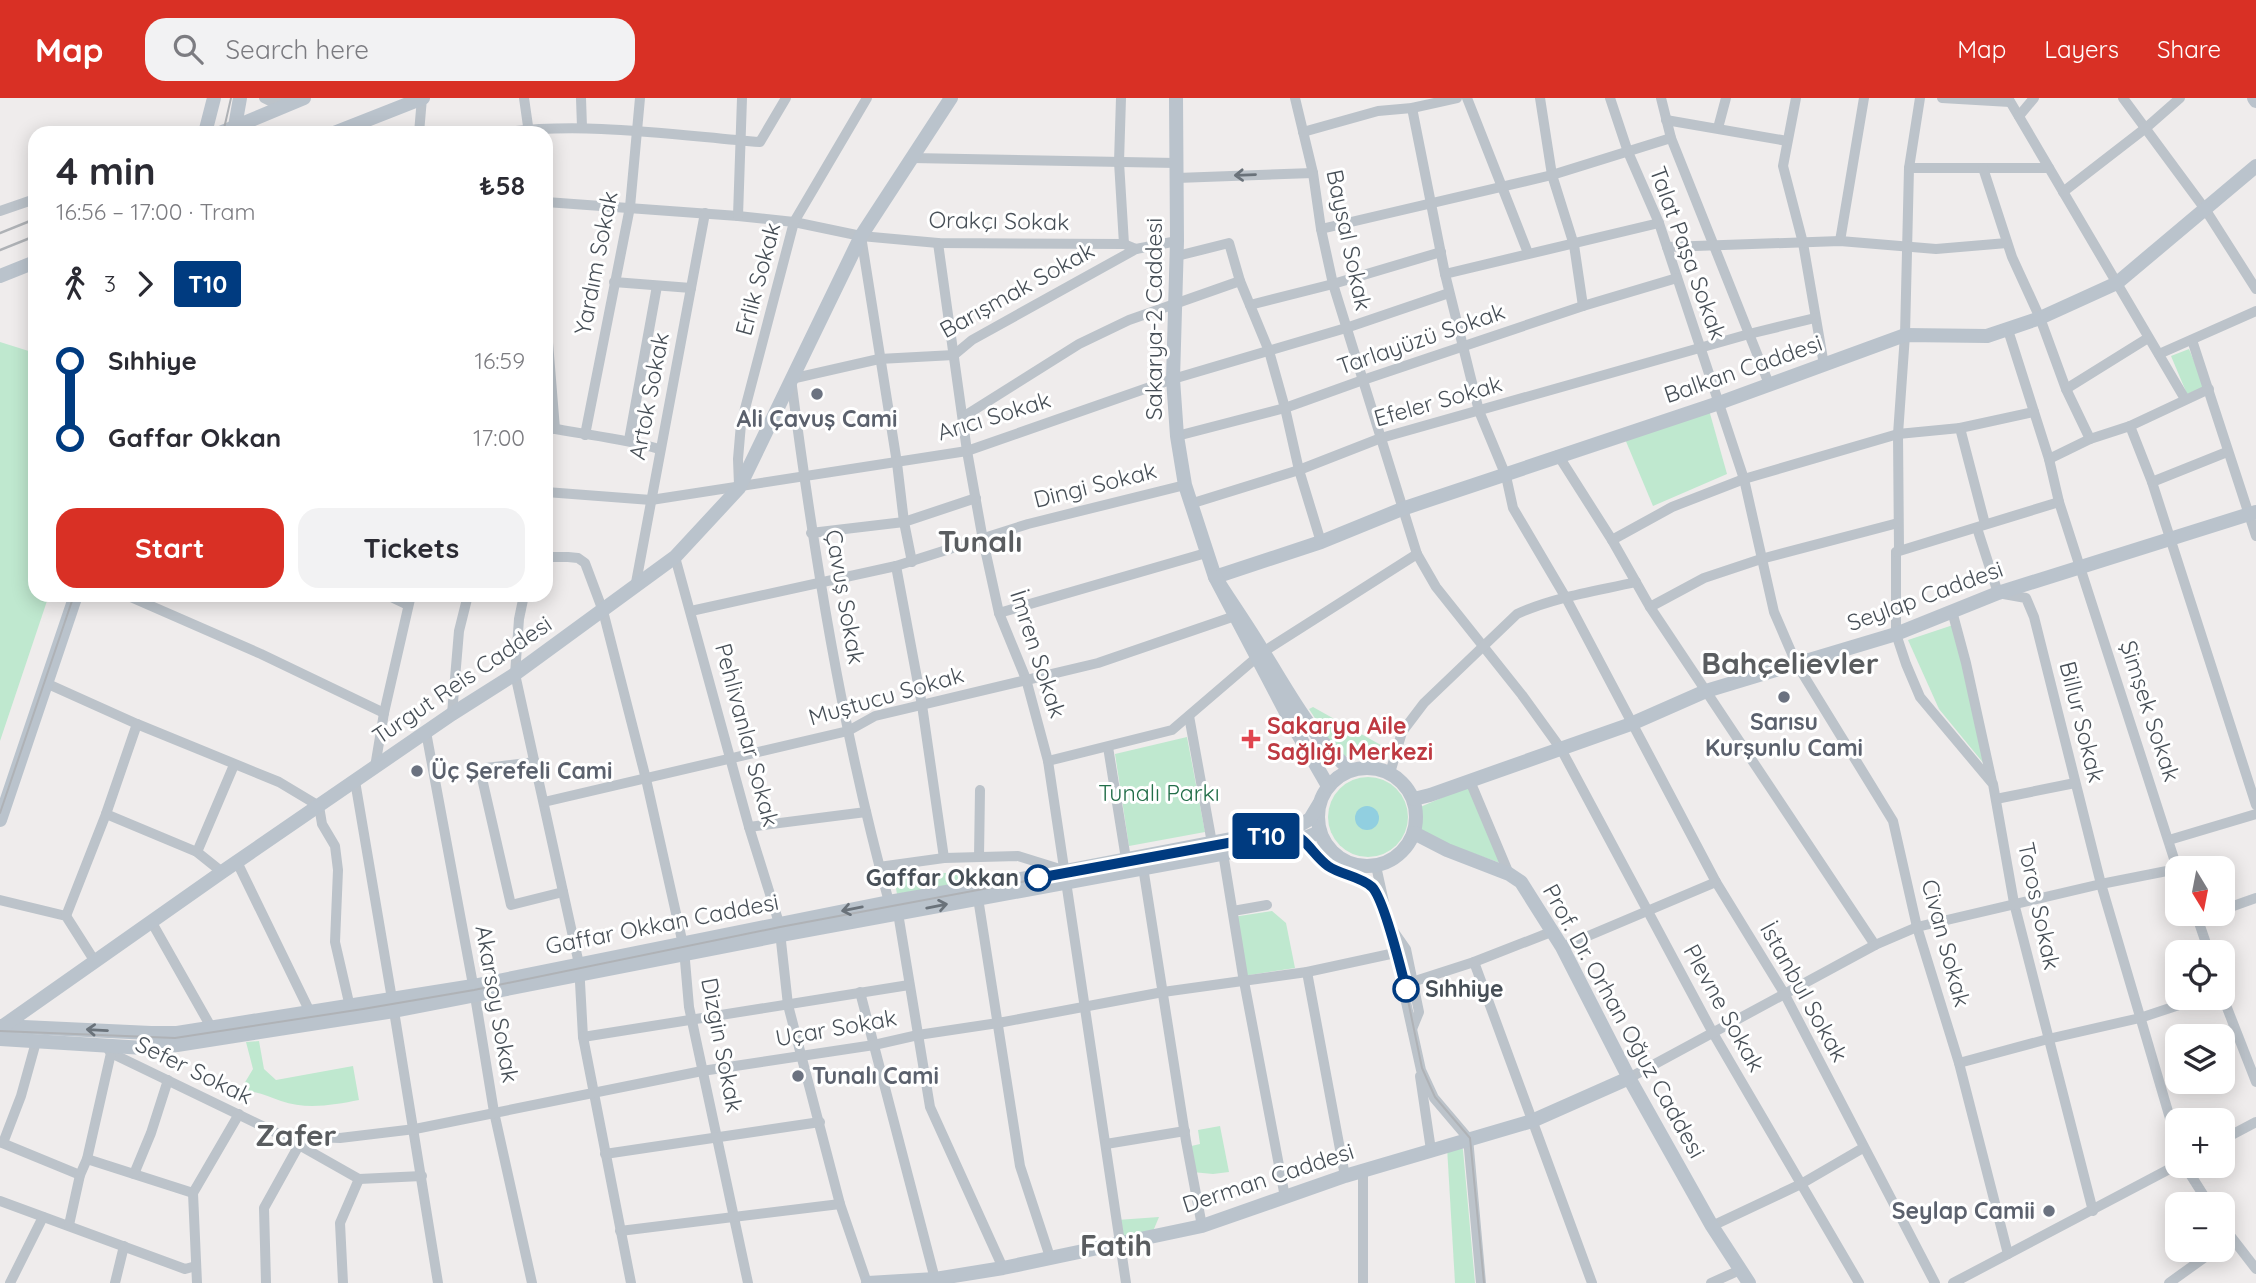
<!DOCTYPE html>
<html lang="en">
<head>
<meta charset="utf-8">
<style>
  body { margin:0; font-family:Quicksand,sans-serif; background:#f2f2f3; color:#2b2b33; height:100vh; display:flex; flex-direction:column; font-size:26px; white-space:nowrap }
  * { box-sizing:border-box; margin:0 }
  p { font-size:23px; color:#7c7c81 }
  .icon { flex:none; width:38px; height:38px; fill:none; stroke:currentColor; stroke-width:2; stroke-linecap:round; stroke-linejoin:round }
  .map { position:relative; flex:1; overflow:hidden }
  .drawer { position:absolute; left:28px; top:28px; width:525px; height:476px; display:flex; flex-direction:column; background:#fff; border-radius:21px; box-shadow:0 4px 18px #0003 }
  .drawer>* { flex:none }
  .badge { padding:0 14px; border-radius:5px; font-size:24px; line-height:46px }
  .needle { width:46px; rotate:170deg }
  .buttons { position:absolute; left:2165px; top:758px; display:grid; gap:14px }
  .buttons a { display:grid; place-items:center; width:70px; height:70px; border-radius:14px; background:#fff; box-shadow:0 4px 18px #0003; font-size:35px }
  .map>.badge { position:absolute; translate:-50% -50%; box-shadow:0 0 0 4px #fff }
  .legs { display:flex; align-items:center; gap:10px; height:77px; padding:0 28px; font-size:23px }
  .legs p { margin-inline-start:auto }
  .summary { display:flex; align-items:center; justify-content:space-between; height:119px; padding:0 28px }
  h1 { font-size:38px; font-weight:800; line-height:52px }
  .action { display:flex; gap:14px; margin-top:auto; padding:14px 28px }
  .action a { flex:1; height:80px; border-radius:21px; background:#d93025; color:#fff; font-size:28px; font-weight:800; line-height:80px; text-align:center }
  .action a+a { background:#f2f2f3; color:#2b2b33 }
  ul { padding:0 28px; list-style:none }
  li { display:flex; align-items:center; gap:24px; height:77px; font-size:26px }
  li i { display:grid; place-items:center; width:10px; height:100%; margin:0 9px; background:currentColor }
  li i::after { content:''; width:18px; height:18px; margin:-9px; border:5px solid; border-radius:50%; background:#fff }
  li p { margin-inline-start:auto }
  li:first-child i { background:linear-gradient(#0000 50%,currentColor 0) }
  li:last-child i { background:linear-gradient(currentColor 50%,#0000 0) }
  header { display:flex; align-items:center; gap:42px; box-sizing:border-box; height:98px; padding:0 35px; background:#d93025; color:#fff }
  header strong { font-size:33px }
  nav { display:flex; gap:38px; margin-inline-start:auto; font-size:24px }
  .search { width:490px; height:63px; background:#f2f2f3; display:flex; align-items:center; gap:18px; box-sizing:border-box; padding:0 24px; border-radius:21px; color:#7c7c81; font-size:26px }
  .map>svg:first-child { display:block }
  .green { fill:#bfe8cf }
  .water { fill:#91cfe0 }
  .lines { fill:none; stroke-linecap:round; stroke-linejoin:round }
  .street { stroke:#bcc3ca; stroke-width:10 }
  .secondary { stroke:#bac3cc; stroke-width:14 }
  .tram { stroke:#afb2b6; stroke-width:2 }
  .rail { stroke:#afb2b6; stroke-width:2.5 }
  .oneway { stroke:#6a727a }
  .line-1-casing { stroke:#fff; stroke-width:16 }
  .line-1 { stroke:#003b80; stroke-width:10 }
  .worship-dot { fill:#6b7280; stroke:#fff; stroke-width:2.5 }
  .health-dot { fill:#e0444e; stroke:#fff; stroke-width:2.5 }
  .stop-1-dot { fill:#fff; stroke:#003b80; stroke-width:3.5 }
  .labels { text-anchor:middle; stroke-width:6; stroke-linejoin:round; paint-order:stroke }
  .street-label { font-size:23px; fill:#474f57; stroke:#fff }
  .worship-label { font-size:23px; font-weight:bold; fill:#5b616d; stroke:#fff }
  .health-label { font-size:23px; font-weight:bold; fill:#be3a42; stroke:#fff; text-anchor:start }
  .park-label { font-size:23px; fill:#226e49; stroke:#fff }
  .stop-label { font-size:23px; font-weight:bold; fill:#474f57; stroke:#fff; text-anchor:end }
  .district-label { font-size:30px; font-weight:bold; fill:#5a5d60; stroke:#fff }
</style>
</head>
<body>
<header>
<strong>Map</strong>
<div class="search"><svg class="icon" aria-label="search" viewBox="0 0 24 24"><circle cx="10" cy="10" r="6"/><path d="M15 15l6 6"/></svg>Search here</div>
<nav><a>Map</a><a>Layers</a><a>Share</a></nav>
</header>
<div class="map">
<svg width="2256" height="1185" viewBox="0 0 2256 1185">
  <rect width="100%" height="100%" fill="#efecec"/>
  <g class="green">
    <path d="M0,244L35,255V497H49L0,643Z"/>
    <path d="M2189,251L2205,289L2187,296L2171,258Z"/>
    <path d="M1709,312L1727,376L1653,408L1625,341Z"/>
    <path d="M1953,527L1985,667L1939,611L1908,542Z"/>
    <path d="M1313,609L1388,651L1387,656L1357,655L1341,660L1309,611Z"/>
    <path d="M1187,639L1205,734L1129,748L1115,656Z"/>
    <circle cx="1368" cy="719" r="40"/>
    <path d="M1469,688L1503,766L1419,736L1418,710Z"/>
    <path d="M893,775H1018L897,796Z"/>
    <path d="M1272,813L1286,825L1295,870L1243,878L1233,819Z"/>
    <path d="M259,943L264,971L276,982L353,968L359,1002C334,1007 306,1012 281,1003C270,999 261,995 249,993L244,986L253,971L246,944Z"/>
    <path d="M1220,1028L1229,1074L1213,1076L1192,1074L1187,1049L1200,1046L1198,1032Z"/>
    <path d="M1447,1049H1462L1463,1052L1475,1185H1455Z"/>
    <path d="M1159,1119L1151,1138L1119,1144L1117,1122Z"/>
  </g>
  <circle class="water" cx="1367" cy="720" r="12"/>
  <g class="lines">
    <g class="street">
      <path d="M264,0L274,5H287"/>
      <path d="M524,0L529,35"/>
      <path d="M581,0L582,29"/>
      <path d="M1121,0L1119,64L1124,146"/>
      <path d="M1295,0L1313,75L1321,131L1333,186L1417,456L1436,489L1522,597L1561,651L1713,935L1859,1185"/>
      <path d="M1467,0L1528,155"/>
      <path d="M1540,0L1552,77L1574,147L1583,208"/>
      <path d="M1610,0L1628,54L1659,125L1744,381L1774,514L1796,565L1893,723L1917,829L1959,965L2008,1156"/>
      <path d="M1661,0L1671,40L1769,286"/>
      <path d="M1796,0L1783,68L1803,145L1824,267"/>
      <path d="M1920,0L1909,70L1905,237L1898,336L1899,452L1896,454V536L1906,566L1920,599L1993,686L2014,805L2093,1113"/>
      <path d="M1942,0L2010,4"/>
      <path d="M2008,0L2185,301"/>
      <path d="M2123,0L2205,111L2256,191"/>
      <path d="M1412,10L1445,176L1479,313L1506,378L1513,410L1566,500L1716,784L1784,895L1935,1185"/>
      <path d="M2019,18L2034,0"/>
      <path d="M1666,22L1787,43"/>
      <path d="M1718,30L1726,0"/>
      <path d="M1303,34L1378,13L1412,10L1457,0"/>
      <path d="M419,35L422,0"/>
      <path d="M498,35C585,23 673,37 760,44L786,0"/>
      <path d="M912,60L1176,65"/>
      <path d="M1909,70H2049"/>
      <path d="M1983,70L2012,159L2040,220L2066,291L2090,341"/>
      <path d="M1177,80L1313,75"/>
      <path d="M2063,94L2147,29L2180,0"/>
      <path d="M546,104L738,118L794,124L861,138L938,145L1124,146L1136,151L1177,143"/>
      <path d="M0,113L35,101"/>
      <path d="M738,118L742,0"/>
      <path d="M1321,131L1552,77L1671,40"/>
      <path d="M861,138L897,365L904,424L912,464"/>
      <path d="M1840,143L1864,0"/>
      <path d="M938,145L967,353L983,442L999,515L1026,581L1048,663L1126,1185"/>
      <path d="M1667,149L1840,143L1936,151L2007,145"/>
      <path d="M1177,158L1229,145L1240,183L1269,253L1285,310L1299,372L1321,444"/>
      <path d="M1445,176L1659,125"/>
      <path d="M614,184L691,190"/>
      <path d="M1250,207L1333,186L1441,154"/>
      <path d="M546,220L555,331"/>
      <path d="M2008,232L2049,361L2059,404L2177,770"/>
      <path d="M2192,242L2256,438"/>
      <path d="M2159,256L2256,213"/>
      <path d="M2066,291L2148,240"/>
      <path d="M963,319L1079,246L1129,222L1240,183"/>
      <path d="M2130,328L2152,384L2256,707"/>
      <path d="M546,329C584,337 622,340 659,351"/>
      <path d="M1960,330L2034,314"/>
      <path d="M585,337L630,109L640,0"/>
      <path d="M1177,338L1285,310L1363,282L1583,208L1677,180"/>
      <path d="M629,342L657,188"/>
      <path d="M1558,357L1612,442L1650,509L1875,847"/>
      <path d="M2049,361L2090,341L2130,328L2209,291"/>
      <path d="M2152,384L2227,354"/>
      <path d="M739,387L738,361L741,326L794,124L867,0"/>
      <path d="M546,394L651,402L967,353L1173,281L1346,230L1449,195"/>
      <path d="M1190,406L1299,372L1381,340L1749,236L1815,220"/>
      <path d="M1977,430L1998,495L2026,500L2034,519L2101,786L2177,1044"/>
      <path d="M811,435L904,424L976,400"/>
      <path d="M1612,442L1672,409L1744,381L1898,336L1960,330L1985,426"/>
      <path d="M1896,454L2059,404"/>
      <path d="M546,459H568L578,460L585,465L603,513L646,681L684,851L689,909L748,1185"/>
      <path d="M675,459L749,729L779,825L788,907L840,1106L867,1185"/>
      <path d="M896,468L922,607L944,760"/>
      <path d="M635,490L705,115"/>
      <path d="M126,497L261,556L384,615"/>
      <path d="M387,497L408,507"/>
      <path d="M524,497L519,521L515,576L579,866L583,939L631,1185"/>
      <path d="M1650,509L1704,480L1761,461L1898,425"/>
      <path d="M691,513L896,468L1028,426L1185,387"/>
      <path d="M1952,513L1966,565L1992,684"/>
      <path d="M999,515L1206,455"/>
      <path d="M48,586L137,626L279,684L319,708L322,726L335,748L338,772L335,844L350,909"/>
      <path d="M452,616L459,533L468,497"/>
      <path d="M1189,618L1212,745"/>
      <path d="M426,634L474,892L494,1014L532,1185"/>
      <path d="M1108,649L1126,761"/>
      <path d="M1048,663L1172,632L1263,554L1417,456"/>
      <path d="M535,664L486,670L481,676L511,807L563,794"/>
      <path d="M375,669L384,615L411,497"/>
      <path d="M1390,675L1402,634L1424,605L1517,516C1554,499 1597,493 1636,484"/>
      <path d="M355,683L392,901"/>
      <path d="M1470,683L1509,776"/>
      <path d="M1996,701L2075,685"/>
      <path d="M544,704L848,633L875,618L1098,565L1235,518"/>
      <path d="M106,716L197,754L222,774"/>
      <path d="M749,729L866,714"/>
      <path d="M2169,742L2256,716"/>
      <path d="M197,754L234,667"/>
      <path d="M1223,755L1243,878L1285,1099"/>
      <path d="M979,759L980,692"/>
      <path d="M237,764L310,914"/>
      <path d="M1376,768L1421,972L1434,1000L1468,1040L1481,1185"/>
      <path d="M879,769L944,760L1018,758L1063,772"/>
      <path d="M1143,769L1186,1043L1202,1128"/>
      <path d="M978,800L1020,1068L1050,1159"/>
      <path d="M0,802L66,818L94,862"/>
      <path d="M889,804C842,633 814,457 791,281L879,261L954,257L972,242L1136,151"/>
      <path d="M2222,812L2256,800"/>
      <path d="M1233,813L1267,807"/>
      <path d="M898,815L930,1009L1003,1170"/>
      <path d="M2196,816L2209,854"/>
      <path d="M66,818L106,716L137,626"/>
      <path d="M2198,821L2214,816"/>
      <path d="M151,823L211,929"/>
      <path d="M1392,831L1406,851L1419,914L1412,931"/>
      <path d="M1562,849L1716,784"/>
      <path d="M1474,864L1592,1185"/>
      <path d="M1307,874L1345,1078"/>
      <path d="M1412,884L1474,864L1551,834"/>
      <path d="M860,894L936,1185"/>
      <path d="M2222,897L2256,984"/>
      <path d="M394,913L438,1185"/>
      <path d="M583,939L909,887"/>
      <path d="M106,948L111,955L283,1038L359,1081L422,1078"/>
      <path d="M1959,965L2048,941L2140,920L2200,900"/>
      <path d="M1420,978L1431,1052"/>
      <path d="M1629,980L1875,847L1917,829L2101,786L2177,771"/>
      <path d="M283,1038L340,1040L415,1031L702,973L874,947L918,937L998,925L1163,894L1307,874L1395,855"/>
      <path d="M2222,1042L2256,1024"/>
      <path d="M0,1044L80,1077"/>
      <path d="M3,1045L21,998L36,944"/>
      <path d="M1106,1046L1185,1033"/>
      <path d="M605,1056L820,1024"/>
      <path d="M87,1061L193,1095"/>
      <path d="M2185,1068L2209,1106"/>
      <path d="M1363,1072V1185"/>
      <path d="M134,1076L151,1035L168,982"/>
      <path d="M0,1103L185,1171L196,1168"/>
      <path d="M69,1127L80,1077L87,1061L111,955"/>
      <path d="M2222,1127L2256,1171"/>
      <path d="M1712,1128L1801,1086L1863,1050"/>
      <path d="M620,1133L840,1106"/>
      <path d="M10,1185L43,1119"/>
      <path d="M115,1185L124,1148"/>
      <path d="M197,1185L193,1095L239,1016"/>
      <path d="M266,1185L264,1110L299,1047"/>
      <path d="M343,1185L340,1125L359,1081"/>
      <path d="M1711,1185L1740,1172"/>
      <path d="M1953,1185L2177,1067"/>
      <path d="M2169,1185L2215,1152"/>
    </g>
    <g class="secondary">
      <path d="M1176,0L1177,143L1173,281L1177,338L1185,387L1215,479L1321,444L1402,411L1719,305L1905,237L1987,238L2040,220L2117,185L2256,68"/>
      <path d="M2254,0L2256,3"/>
      <path d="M234,34L240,0"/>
      <path d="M205,35L214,0"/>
      <path d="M220,35L304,0"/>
      <path d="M334,35L423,0"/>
      <path d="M0,178L35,164"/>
      <circle cx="1367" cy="719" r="49"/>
      <path d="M1328,688L1291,624L1215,479C1230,503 1247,527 1262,552C1288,593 1313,642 1351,672"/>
      <path d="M1414,701L1430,697L1631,626L1706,593L1896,536L1998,495L2256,414"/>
      <path d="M0,722L76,497"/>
      <path d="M1414,735L1447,752L1509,776L1521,784L1562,849L1629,980L1712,1128L1749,1185"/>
      <path d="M2,928L151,935H177L473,888L889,804L1066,773L1298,728L1310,721L1319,706"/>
      <path d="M3,928L222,774L452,616L515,576L675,459L739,390L861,138L951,0"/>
      <path d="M0,941L144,950L177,947L394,913L782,837L1302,741L1320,734"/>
      <path d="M868,1185L935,1181L1003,1170L1202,1128L1345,1078L1532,1023L1629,980"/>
    </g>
    <g class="tram">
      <path d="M223,35L231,0"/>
      <path d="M0,715L74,497"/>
      <path d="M0,933L175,940L363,911L474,892L780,829L1288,734C1305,738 1313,756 1327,766C1342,778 1365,779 1376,795L1398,854L1422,970L1435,999L1470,1040L1484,1185"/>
    </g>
    <g class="rail">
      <path d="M0,135L35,121"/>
      <path d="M0,152L35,138"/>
    </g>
  </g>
  <defs><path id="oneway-shaft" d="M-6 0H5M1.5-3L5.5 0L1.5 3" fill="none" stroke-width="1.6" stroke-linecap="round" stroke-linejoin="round" transform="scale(1.75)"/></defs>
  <g class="oneway">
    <use href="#oneway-shaft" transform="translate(1245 77) rotate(178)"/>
    <use href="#oneway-shaft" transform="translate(937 808) rotate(-11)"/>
    <use href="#oneway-shaft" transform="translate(852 811) rotate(169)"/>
    <use href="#oneway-shaft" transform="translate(97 932) rotate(-177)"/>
  </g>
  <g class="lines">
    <g class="line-1-casing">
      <path id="line-1" d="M1038,780L1288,734C1306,739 1313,757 1328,768C1341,777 1360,778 1372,789C1384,801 1401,871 1406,891"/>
    </g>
    <use href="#line-1" class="line-1"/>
  </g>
  <g class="worship-dot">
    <circle cx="817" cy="296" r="7"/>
    <circle cx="1784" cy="599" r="7"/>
    <circle cx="417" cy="673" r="7"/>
    <circle cx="798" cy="978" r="7"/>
    <circle cx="2049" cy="1113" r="7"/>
  </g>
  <path class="health-dot" d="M1247.5 630.5h7v7h7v7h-7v7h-7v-7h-7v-7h7z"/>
  <g class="stop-1-dot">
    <circle cx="1038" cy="780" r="12"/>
    <circle cx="1406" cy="891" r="12"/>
  </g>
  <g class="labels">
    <g class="street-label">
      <text transform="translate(999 123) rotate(1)" y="8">Orakçı Sokak</text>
      <text transform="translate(1349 142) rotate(78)" y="8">Baysal Sokak</text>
      <text transform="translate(1688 155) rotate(70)" y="8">Talat Paşa Sokak</text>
      <text transform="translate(596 165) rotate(-79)" y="8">Yardım Sokak</text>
      <text transform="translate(758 181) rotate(-75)" y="8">Erlik Sokak</text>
      <text transform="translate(1017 192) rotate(-29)" y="8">Barışmak Sokak</text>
      <text transform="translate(1154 221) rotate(-90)" y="8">Sakarya-2 Caddesi</text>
      <text transform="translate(1421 241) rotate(-19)" y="8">Tarlayüzü Sokak</text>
      <text transform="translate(1743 271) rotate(-19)" y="8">Balkan Caddesi</text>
      <text transform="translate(649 298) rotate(-79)" y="8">Artok Sokak</text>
      <text transform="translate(1438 303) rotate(-16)" y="8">Efeler Sokak</text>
      <text transform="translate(994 318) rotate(-17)" y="8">Arıcı Sokak</text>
      <text transform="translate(1095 387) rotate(-14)" y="8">Dingi Sokak</text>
      <text transform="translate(1925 498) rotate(-20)" y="8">Seylap Caddesi</text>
      <text transform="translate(845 499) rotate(80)" y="8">Çavuş Sokak</text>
      <text transform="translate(1038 556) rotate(72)" y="8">İmren Sokak</text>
      <text transform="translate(462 582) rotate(-34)" y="8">Turgut Reis Caddesi</text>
      <text transform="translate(886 598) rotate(-16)" y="8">Muştucu Sokak</text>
      <text transform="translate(2150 613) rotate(72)" y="8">Şimşek Sokak</text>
      <text transform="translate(2082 624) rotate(76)" y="8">Billur Sokak</text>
      <text transform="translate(747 637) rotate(75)" y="8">Pehlivanlar Sokak</text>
      <text transform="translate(2039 808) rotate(78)" y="8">Toros Sokak</text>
      <text transform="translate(662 826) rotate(-11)" y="8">Gaffar Okkan Caddesi</text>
      <text transform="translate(1946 845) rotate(75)" y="8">Civan Sokak</text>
      <text transform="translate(1804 894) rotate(61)" y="8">İstanbul Sokak</text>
      <text transform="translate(497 906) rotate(80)" y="8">Akarsoy Sokak</text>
      <text transform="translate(1724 910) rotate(61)" y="8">Plevne Sokak</text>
      <text transform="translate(1624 923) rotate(61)" y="8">Prof. Dr. Orhan Oğuz Caddesi</text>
      <text transform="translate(836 930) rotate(-10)" y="8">Uçar Sokak</text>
      <text transform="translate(722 947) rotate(79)" y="8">Dizgin Sokak</text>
      <text transform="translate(194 972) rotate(26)" y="8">Sefer Sokak</text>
      <text transform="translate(1268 1080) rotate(-18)" y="8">Derman Caddesi</text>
    </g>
    <g class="worship-label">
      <text x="817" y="329">Ali Çavuş Cami</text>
      <text x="1784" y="632">Sarısu<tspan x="1784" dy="26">Kurşunlu Cami</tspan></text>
      <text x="431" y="681" text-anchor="start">Üç Şerefeli Cami</text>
      <text x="812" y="986" text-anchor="start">Tunalı Cami</text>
      <text x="2035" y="1121" text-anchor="end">Seylap Camii</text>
    </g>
    <g class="health-label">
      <text x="1267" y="636">Sakarya Aile<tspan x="1267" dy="26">Sağlığı Merkezi</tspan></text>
    </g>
    <g class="park-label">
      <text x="1159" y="703">Tunalı Parkı</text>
    </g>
    <g class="stop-label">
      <text x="1019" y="788">Gaffar Okkan</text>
      <text x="1425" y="899" text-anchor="start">Sıhhiye</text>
    </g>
    <g class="district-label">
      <text x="980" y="454">Tunalı</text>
      <text x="1790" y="576">Bahçelievler</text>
      <text x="296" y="1048">Zafer</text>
      <text x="1116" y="1158">Fatih</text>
    </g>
  </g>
</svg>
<div class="buttons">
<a><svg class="needle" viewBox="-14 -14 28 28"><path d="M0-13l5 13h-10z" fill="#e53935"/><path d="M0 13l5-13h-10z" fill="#7c7c81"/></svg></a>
<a><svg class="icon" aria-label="locate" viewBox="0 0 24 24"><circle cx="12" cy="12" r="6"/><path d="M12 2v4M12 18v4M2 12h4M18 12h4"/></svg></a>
<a><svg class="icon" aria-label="layers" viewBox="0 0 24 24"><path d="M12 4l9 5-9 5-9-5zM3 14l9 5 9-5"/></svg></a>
<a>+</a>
<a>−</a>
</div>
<b class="badge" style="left:1266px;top:738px;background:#003b80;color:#fff">T10</b>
<section class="drawer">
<div class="summary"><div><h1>4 min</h1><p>16:56 – 17:00 · Tram</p></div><b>₺58</b></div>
<div class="legs"><svg class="icon" aria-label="walk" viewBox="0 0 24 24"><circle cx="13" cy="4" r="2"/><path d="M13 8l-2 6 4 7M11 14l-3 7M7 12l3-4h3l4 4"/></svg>3<svg class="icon" aria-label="forward" viewBox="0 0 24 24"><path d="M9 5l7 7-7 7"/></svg><b class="badge" style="background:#003b80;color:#fff">T10</b></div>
<ul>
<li><i style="color:#003b80"></i><b>Sıhhiye</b><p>16:59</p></li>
<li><i style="color:#003b80"></i><b>Gaffar Okkan</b><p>17:00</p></li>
</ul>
<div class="action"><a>Start</a><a>Tickets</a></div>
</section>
</div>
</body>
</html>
